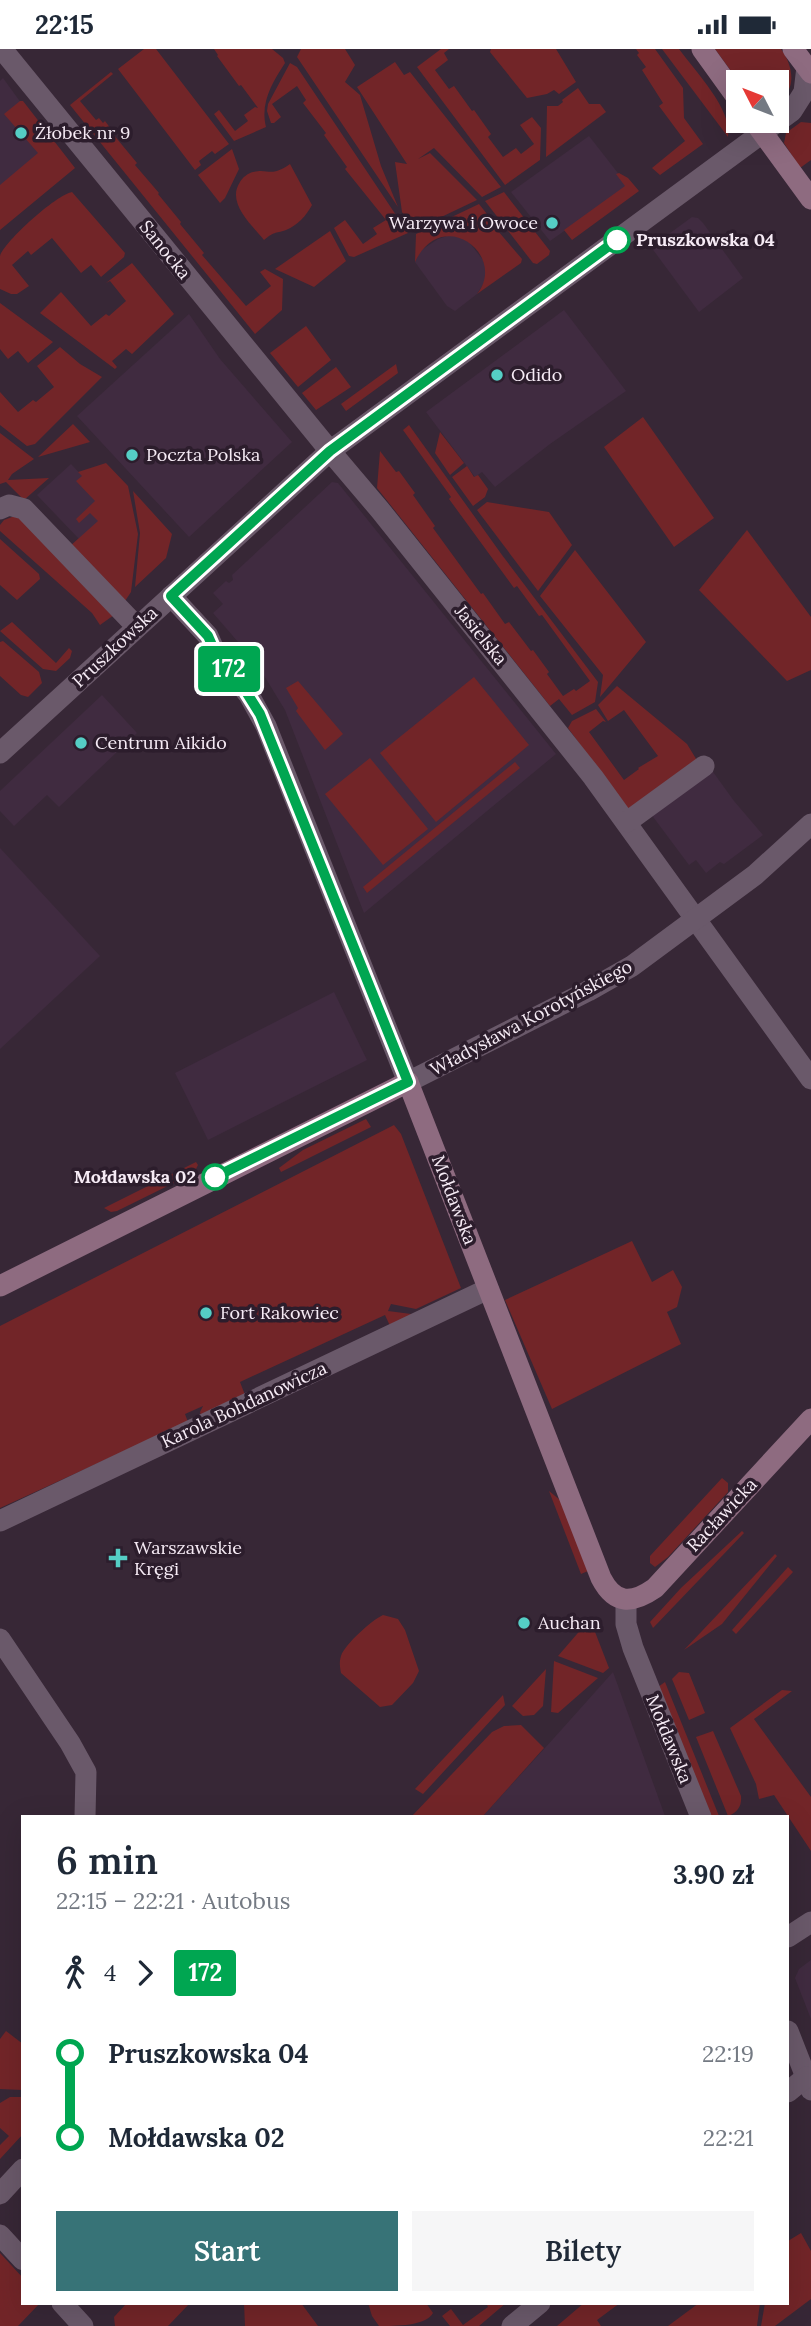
<!DOCTYPE html>
<html lang="pl">
<head>
<meta charset="utf-8">
<style>
  body { margin:0; font-family:Lora,serif; background:#f6f6f7; color:#1f2937; height:100vh; display:flex; flex-direction:column; font-size:26px; white-space:nowrap }
  * { box-sizing:border-box; margin:0 }
  p { font-size:23px; color:#747a83 }
  .icon { flex:none; width:38px; height:38px; fill:none; stroke:currentColor; stroke-width:2; stroke-linecap:round; stroke-linejoin:round }
  .map { position:relative; flex:1; overflow:hidden }
  .side { position:absolute; left:21px; top:1766px; width:768px; height:490px; display:flex; flex-direction:column; background:#fff; border-radius:0px; box-shadow:0 7px 28px #0002 }
  .side>* { flex:none }
  .badge { padding:0 14px; border-radius:5px; font-size:24px; line-height:46px }
  .needle { width:46px; rotate:312deg }
  .fabs { position:absolute; left:726px; top:21px; display:grid; gap:14px }
  .fabs a { display:grid; place-items:center; width:63px; height:63px; border-radius:0px; background:#fff; box-shadow:0 7px 28px #0002; font-size:35px }
  .map>.badge { position:absolute; translate:-50% -50%; box-shadow:0 0 0 4px #fff }
  .legs { display:flex; align-items:center; gap:10px; height:77px; padding:0 35px; font-size:23px }
  .legs p { margin-inline-start:auto }
  .summary { display:flex; align-items:center; justify-content:space-between; height:119px; padding:0 35px }
  h1 { font-size:38px; font-weight:600; line-height:52px }
  .cta { display:flex; gap:14px; margin-top:auto; padding:14px 35px }
  .cta a { flex:1; height:80px; border-radius:0px; background:#377377; color:#fff; font-size:28px; font-weight:600; line-height:80px; text-align:center }
  .cta a+a { background:#f6f6f7; color:#1f2937 }
  ul { padding:0 35px; list-style:none }
  li { display:flex; align-items:center; gap:24px; height:84px; font-size:26px }
  li i { display:grid; place-items:center; width:10px; height:100%; margin:0 9px; background:currentColor }
  li i::after { content:''; width:18px; height:18px; margin:-9px; border:5px solid; border-radius:50%; background:#fff }
  li p { margin-inline-start:auto }
  li:first-child i { background:linear-gradient(#0000 50%,currentColor 0) }
  li:last-child i { background:linear-gradient(currentColor 50%,#0000 0) }
  .status { display:flex; justify-content:space-between; align-items:center; height:49px; padding:0 35px; background:#fff; direction:ltr }
  .status svg { height:19px; fill:currentColor }
  .map>svg:first-child { display:block }
  .built { fill:#402b40 }
  .green { fill:#722528 }
  .lines { fill:none; stroke-linecap:round; stroke-linejoin:round }
  .street { stroke:#6a596a; stroke-width:21 }
  .secondary { stroke:#8e6b80; stroke-width:21 }
  .line-1-casing { stroke:#fff; stroke-width:16 }
  .line-1 { stroke:#00a651; stroke-width:10 }
  .poi-dot { fill:#55cec5; stroke:#2c1d2c; stroke-width:2.5 }
  .stop-1-dot { fill:#fff; stroke:#00a651; stroke-width:3.5 }
  .labels { text-anchor:middle; stroke-width:7; stroke-linejoin:round; paint-order:stroke }
  .poi-label { font-size:18px; fill:#f6ebf5; stroke:#2c1d2c; text-anchor:start }
  .stop-label { font-size:18px; font-weight:bold; fill:#f6ebf5; stroke:#2c1d2c; text-anchor:start }
  .street-label { font-size:18px; fill:#f6ebf5; stroke:#2c1d2c }
</style>
</head>
<body>
<div class="status"><b>22:15</b><svg viewBox="0 0 49 12"><path d="M0 12V9h3v3zM5 12V6h3v6zM10 12V3h3v9zM15 12V0h3v12zM26 1h20v11H26zM47 4h2v5h-2z"/></svg></div>
<div class="map">
<svg width="811" height="2277" viewBox="0 0 811 2277">
  <rect width="100%" height="100%" fill="#372736"/>
  <g class="built">
    <path d="M3,29L66,116L0,167V32Z"/>
    <path d="M589,87L628,137L550,192L511,143Z"/>
    <path d="M692,168L698,169L703,174L743,229L699,263L651,198Z"/>
    <path d="M450,186L459,187L469,193L483,211L487,221L486,231L477,245L455,262L447,257L415,213L420,202L438,190Z"/>
    <path d="M564,261L626,342L550,395L495,438L482,423L475,428L426,363Z"/>
    <path d="M189,265L220,310L292,393L189,488L77,367Z"/>
    <path d="M71,415L136,484L102,514L37,446Z"/>
    <path d="M332,433L338,434L556,705L364,864L285,661L257,615L213,564L223,555L213,544L226,532L229,534L233,531L232,526Z"/>
    <path d="M102,646L137,684L59,758L47,746L14,777L0,762V742Z"/>
    <path d="M703,709L734,752L763,786L724,815L720,813L706,824L696,811L689,816L642,753Z"/>
    <path d="M0,799L100,907L0,1000Z"/>
    <path d="M334,943L367,1011L208,1091L175,1024Z"/>
    <path d="M613,1623L665,1767H483L554,1689Z"/>
    <path d="M811,1911V1970L795,1929L799,1920Z"/>
  </g>
  <g class="green">
    <path d="M144,0H156L229,95L215,105L212,102L199,112L201,116L195,121L118,20Z"/>
    <path d="M214,0H272L283,9L285,14C272,34 260,54 266,78L234,92L214,65L219,61L235,82L248,72L244,66L255,58L258,59L241,36L239,37L217,7L218,6Z"/>
    <path d="M301,0H345L355,16L345,33L360,46L381,117L398,158L297,8Z"/>
    <path d="M441,0H449L444,4L448,11L435,21L449,40L454,37L472,62L474,61L491,85L488,88L503,108L516,99L521,105L534,95L520,76L532,68L541,79L540,111L505,136L417,18Z"/>
    <path d="M491,0H556L576,33L559,45L554,41L547,45L527,49L490,3Z"/>
    <path d="M636,0H655L683,39L684,69L703,95L660,126L652,119L685,92L659,57L663,54L642,21L646,18L637,6L639,4Z"/>
    <path d="M662,0H679C695,22 733,61 728,88Z"/>
    <path d="M715,0H781C793,16 798,42 777,52V33H739Z"/>
    <path d="M395,13L404,26L410,23L501,138L482,148L434,99L418,110L430,104L477,151L414,181L402,163L395,113L407,115L357,38Z"/>
    <path d="M290,14L297,18L408,184L354,208L349,207L334,179L345,171L363,195L377,185L373,179L386,171L345,120L347,118L324,86L326,84L303,54L306,51L297,37L272,55L281,68L274,74H271L267,62L268,55Z"/>
    <path d="M111,23L113,25L80,52L96,71L99,69L103,74L105,72L114,84L113,85L137,114L135,116L159,144L158,145L181,173L180,175L204,204L202,206L246,257L271,237L260,223L265,220L283,230L282,261L255,285L70,56Z"/>
    <path d="M578,39L589,55H600L606,63L546,108L547,57H558L563,53L562,51Z"/>
    <path d="M20,52H23L75,119L0,181V136L38,104L4,65Z"/>
    <path d="M801,73L811,74V111L800,119L784,94L786,84Z"/>
    <path d="M232,100L239,120L225,149L220,154L198,126Z"/>
    <path d="M290,115L312,156C306,167 298,176 286,181C274,185 275,182 264,191C252,176 226,154 240,133C242,129 248,124 253,123C269,119 270,129 290,115Z"/>
    <path d="M619,124L628,129L639,142L572,191L564,181L625,137L616,125Z"/>
    <path d="M72,143L125,204L124,208L101,228L91,216L81,224L52,189L31,206L28,202L12,216L29,237L17,245H11L0,240C0,230 0,216 0,207C5,192 56,146 72,143Z"/>
    <path d="M504,143L550,202L549,206L537,215L533,214L485,152Z"/>
    <path d="M479,155L487,165L486,168L522,210L521,214L477,245C508,206 442,156 415,213L416,185Z"/>
    <path d="M330,182L346,212L314,238L275,220Z"/>
    <path d="M132,214L174,265L132,305L126,300L112,312L117,318L115,320L40,264L61,243L91,277L106,265L109,267L126,252L110,232L106,234Z"/>
    <path d="M0,254L53,293L28,314L18,302L8,310L0,300Z"/>
    <path d="M306,277L331,311L298,338L270,304Z"/>
    <path d="M60,298L80,315L102,328L35,395L27,397L0,376V343L18,363L33,351L36,353L54,338L37,317Z"/>
    <path d="M396,315L398,324L346,362L341,355Z"/>
    <path d="M336,318L351,338L316,361L302,344Z"/>
    <path d="M643,368L714,469L674,498L604,398Z"/>
    <path d="M73,375L90,393L38,408Z"/>
    <path d="M409,376L502,506L598,633L595,653L572,666L559,650L550,657L377,439L380,402L396,423L399,422L415,444L413,446L435,477L433,479L481,545L483,544L505,575L509,573L531,602L533,601L549,623L547,625L563,647L574,640L576,642L590,632L542,566L539,567L517,537L514,539L449,450L451,448L403,381Z"/>
    <path d="M440,383L464,414L450,426L435,404Z"/>
    <path d="M0,384L34,410L12,425L8,431L49,429L24,451L6,433L0,435Z"/>
    <path d="M106,414L128,437L138,485L131,543L123,555L69,498L98,472L90,464L79,474L76,470L95,452L76,432L82,427L78,423Z"/>
    <path d="M467,417L474,428L478,426L488,440L485,448L473,457L452,428Z"/>
    <path d="M133,442L172,485L166,509L135,538L140,484Z"/>
    <path d="M487,453L549,463L572,496L538,542L477,461Z"/>
    <path d="M12,468H21L114,566L100,576L92,564L0,482V476L4,471Z"/>
    <path d="M747,481L811,568V621L787,632L699,541Z"/>
    <path d="M0,490L39,525L40,530L17,551L0,536Z"/>
    <path d="M575,501L646,593L600,648L603,626L540,547Z"/>
    <path d="M12,573L56,614L69,599L72,602L70,609L56,622L43,620L0,582Z"/>
    <path d="M3,592L39,623L42,634L28,648L21,646L0,627V593Z"/>
    <path d="M474,628L529,696L436,773L380,704Z"/>
    <path d="M298,632L343,685L325,701L296,662L298,659L286,639Z"/>
    <path d="M617,637L687,695L698,713L628,761L568,679L572,672L596,660L606,673L603,672L589,683L624,731L639,720L638,719L658,707L624,661L608,672L598,656Z"/>
    <path d="M370,709L428,780L383,816L325,745Z"/>
    <path d="M515,713L520,719L367,844L363,838Z"/>
    <path d="M366,1070L371,1078L281,1123L279,1119L303,1101Z"/>
    <path d="M394,1076L401,1085L461,1239L416,1260L391,1255L388,1262L419,1266L391,1279L385,1266L240,1333L245,1346L201,1367L200,1363L203,1357L185,1365L188,1373L0,1459V1277Z"/>
    <path d="M196,1113L198,1116L194,1124L117,1162L111,1163L104,1159Z"/>
    <path d="M632,1192L652,1233L673,1221L682,1238L677,1258L667,1263L681,1295L552,1360L505,1251Z"/>
    <path d="M722,1429L728,1434V1443L668,1508L655,1518L650,1514V1507Z"/>
    <path d="M549,1442L560,1451L588,1522L581,1525Z"/>
    <path d="M742,1482L744,1484L653,1579L650,1573L681,1539Z"/>
    <path d="M775,1505L777,1507L722,1575L684,1601Z"/>
    <path d="M788,1518L793,1523L736,1585L732,1581Z"/>
    <path d="M383,1566L398,1570L405,1581L419,1622L413,1634L392,1656L380,1658L341,1624C340,1618 339,1613 341,1607C345,1595 372,1571 383,1566Z"/>
    <path d="M590,1570L609,1619L603,1624L558,1607Z"/>
    <path d="M554,1612L598,1629L558,1664L551,1663Z"/>
    <path d="M546,1620L543,1657L534,1666L523,1667L512,1657Z"/>
    <path d="M679,1623L689,1624L705,1664L689,1671L672,1630Z"/>
    <path d="M665,1633L719,1767H711L658,1638Z"/>
    <path d="M782,1641L792,1642L754,1670L811,1748V1802L774,1746L759,1750L756,1735L730,1679Z"/>
    <path d="M503,1646L505,1656L423,1745L415,1740Z"/>
    <path d="M521,1676L544,1699L483,1767H412L492,1683L504,1677Z"/>
    <path d="M713,1682L741,1747C742,1758 737,1763 728,1767L696,1688Z"/>
    <path d="M6,1982L23,1995V2041L0,2040V1990Z"/>
    <path d="M10,2048H23V2085L0,2110V2096L9,2087L0,2079V2054Z"/>
    <path d="M801,2184L811,2202V2250L775,2277H761L765,2254H788V2192Z"/>
    <path d="M0,2204L23,2229V2254H40L18,2277H0Z"/>
    <path d="M127,2254H190L168,2277H115L114,2268Z"/>
    <path d="M244,2254H301L318,2277H245Z"/>
    <path d="M368,2254H426L433,2264C426,2277 396,2277 379,2277L372,2267Z"/>
    <path d="M486,2254H506L479,2277H450L442,2267L451,2260L463,2276L488,2258Z"/>
    <path d="M584,2254H620L597,2271L601,2277H557Z"/>
    <path d="M699,2254H760L757,2277H668Z"/>
  </g>
  <g class="lines">
    <g class="street">
      <path d="M2,0L330,402L380,461L593,728L811,1030"/>
      <path d="M0,460L9,456L24,460L137,578"/>
      <path d="M171,547L208,587L216,605L249,646L266,677L408,1033L588,942L632,917L755,826L811,775"/>
      <path d="M0,704L330,402L792,62L804,43L807,18"/>
      <path d="M627,773L704,717"/>
      <path d="M0,1472L488,1240"/>
      <path d="M626,1551V1575L633,1599L701,1768"/>
      <path d="M0,1590L70,1694L86,1723L85,1768"/>
      <path d="M788,1888L811,1873"/>
      <path d="M788,1982L811,2041"/>
      <path d="M788,2043L806,2028"/>
      <path d="M0,2145L23,2120"/>
      <path d="M0,2186L23,2211"/>
      <path d="M62,2254L83,2277"/>
      <path d="M512,2277L540,2254"/>
    </g>
    <g class="secondary">
      <path d="M702,0L738,50"/>
      <path d="M793,0L811,24"/>
      <path d="M754,72L811,150"/>
      <path d="M0,1237L408,1033L601,1529C615,1556 632,1555 655,1539L811,1370"/>
    </g>
  </g>
  <g class="lines">
    <g class="line-1-casing">
      <path id="line-1" d="M215,1128L408,1033L260,665L240,633L216,605L208,587L171,547L330,402L617,191"/>
    </g>
    <use href="#line-1" class="line-1"/>
  </g>
  <g class="poi-dot">
    <circle cx="21" cy="84" r="7"/>
    <circle cx="552" cy="174" r="7"/>
    <circle cx="497" cy="326" r="7"/>
    <circle cx="132" cy="406" r="7"/>
    <circle cx="81" cy="694" r="7"/>
    <circle cx="206" cy="1264" r="7"/>
    <path d="M114.5 1498.5h7v7h7v7h-7v7h-7v-7h-7v-7h7z"/>
    <circle cx="524" cy="1574" r="7"/>
  </g>
  <g class="stop-1-dot">
    <circle cx="617" cy="191" r="12"/>
    <circle cx="215" cy="1128" r="12"/>
  </g>
  <g class="labels">
    <g class="poi-label">
      <text x="35" y="90">Żłobek nr 9</text>
      <text x="538" y="180" text-anchor="end">Warzywa i Owoce</text>
      <text x="511" y="332">Odido</text>
      <text x="146" y="412">Poczta Polska</text>
      <text x="95" y="700">Centrum Aikido</text>
      <text x="220" y="1270">Fort Rakowiec</text>
      <text x="134" y="1505">Warszawskie<tspan x="134" dy="21">Kręgi</tspan></text>
      <text x="538" y="1580">Auchan</text>
    </g>
    <g class="stop-label">
      <text x="636" y="197">Pruszkowska 04</text>
      <text x="196" y="1134" text-anchor="end">Mołdawska 02</text>
    </g>
    <g class="street-label">
      <text transform="translate(165 201) rotate(51)" y="6">Sanocka</text>
      <text transform="translate(481 586) rotate(51)" y="6">Jasielska</text>
      <text transform="translate(115 598) rotate(-43)" y="6">Pruszkowska</text>
      <text transform="translate(531 969) rotate(-28)" y="6">Władysława Korotyńskiego</text>
      <text transform="translate(454 1151) rotate(69)" y="6">Mołdawska</text>
      <text transform="translate(244 1356) rotate(-25)" y="6">Karola Bohdanowicza</text>
      <text transform="translate(722 1466) rotate(-47)" y="6">Racławicka</text>
      <text transform="translate(669 1690) rotate(68)" y="6">Mołdawska</text>
    </g>
  </g>
</svg>
<div class="fabs">
<a><svg class="needle" viewBox="-14 -14 28 28"><path d="M0-13l5 13h-10z" fill="#e53935"/><path d="M0 13l5-13h-10z" fill="#747a83"/></svg></a>
</div>
<b class="badge" style="left:229px;top:620px;background:#00a651;color:#fff">172</b>
<section class="side">
<div class="summary"><div><h1>6 min</h1><p>22:15 – 22:21 · Autobus</p></div><b>3.90 zł</b></div>
<div class="legs"><svg class="icon" aria-label="walk" viewBox="0 0 24 24"><circle cx="13" cy="4" r="2"/><path d="M13 8l-2 6 4 7M11 14l-3 7M7 12l3-4h3l4 4"/></svg>4<svg class="icon" aria-label="forward" viewBox="0 0 24 24"><path d="M9 5l7 7-7 7"/></svg><b class="badge" style="background:#00a651;color:#fff">172</b></div>
<ul>
<li><i style="color:#00a651"></i><b>Pruszkowska 04</b><p>22:19</p></li>
<li><i style="color:#00a651"></i><b>Mołdawska 02</b><p>22:21</p></li>
</ul>
<div class="cta"><a>Start</a><a>Bilety</a></div>
</section>
</div>
</body>
</html>
